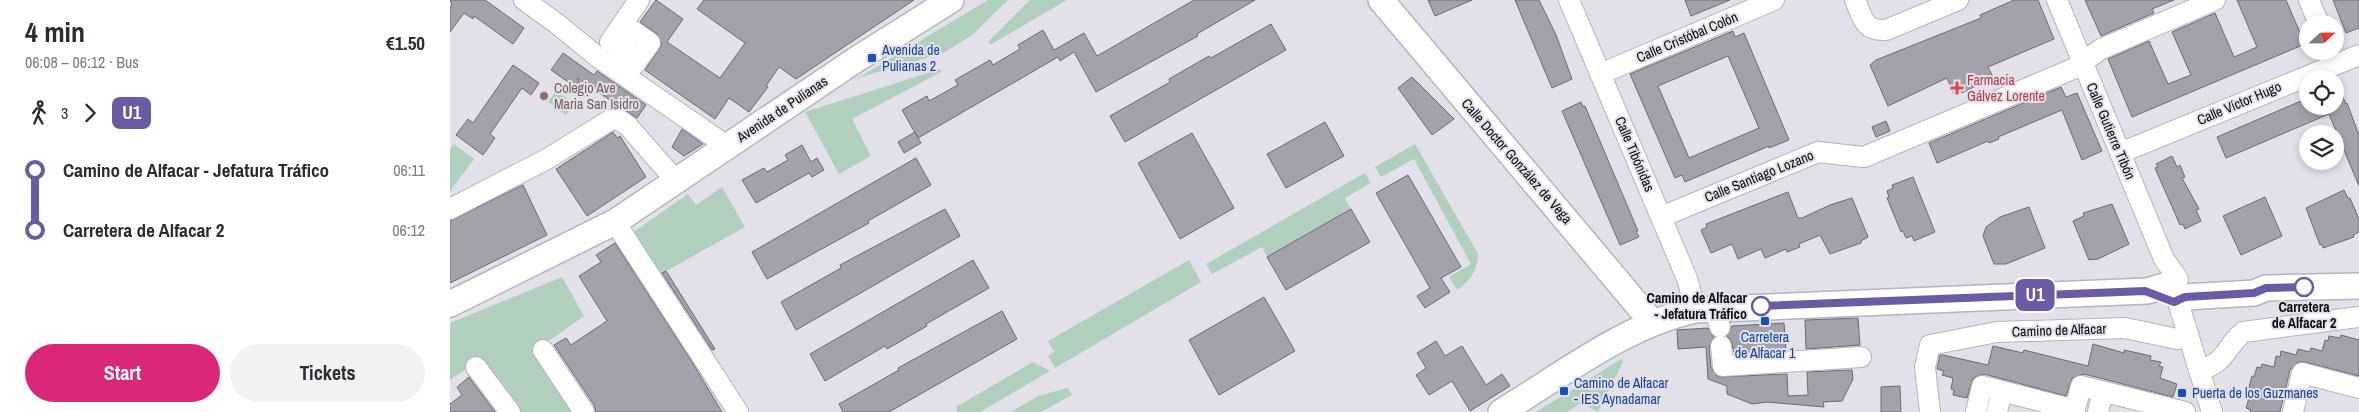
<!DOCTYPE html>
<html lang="en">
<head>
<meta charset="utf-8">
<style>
  body { margin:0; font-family:"Archivo Narrow",sans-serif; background:#f2f2f3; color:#2b2b33; height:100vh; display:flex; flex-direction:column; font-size:19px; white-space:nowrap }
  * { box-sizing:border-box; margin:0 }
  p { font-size:16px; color:#7c7c81 }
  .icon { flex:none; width:28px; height:28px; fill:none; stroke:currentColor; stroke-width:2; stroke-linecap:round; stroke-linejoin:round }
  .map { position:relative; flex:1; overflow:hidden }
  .sheet { display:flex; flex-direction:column; background:#fff; width:450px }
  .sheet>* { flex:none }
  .badge { padding:0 10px; border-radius:8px; font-size:18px; line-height:32px }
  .needle { width:32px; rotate:68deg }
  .controls { position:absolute; left:1849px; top:15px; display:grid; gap:10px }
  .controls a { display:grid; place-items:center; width:45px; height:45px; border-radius:50%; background:#fff; box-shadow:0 2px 8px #0003; font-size:25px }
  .map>.badge { position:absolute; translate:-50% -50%; box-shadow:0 0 0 2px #fff }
  .legs { display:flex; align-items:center; gap:8px; height:55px; padding:0 25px; font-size:16px }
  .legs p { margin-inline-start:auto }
  .headline { display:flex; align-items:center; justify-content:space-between; height:85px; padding:0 25px }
  h1 { font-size:28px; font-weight:700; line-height:38px }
  .cta { display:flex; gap:10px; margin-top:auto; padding:10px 25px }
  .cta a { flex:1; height:58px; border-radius:30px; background:#db2777; color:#fff; font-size:20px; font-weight:700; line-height:58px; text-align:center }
  .cta a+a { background:#f2f2f3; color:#2b2b33 }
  ul { padding:0 25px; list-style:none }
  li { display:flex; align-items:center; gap:18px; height:60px; font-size:19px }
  li i { display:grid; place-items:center; width:8px; height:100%; margin:0 6px; background:currentColor }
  li i::after { content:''; width:12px; height:12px; margin:-6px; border:4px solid; border-radius:50%; background:#fff }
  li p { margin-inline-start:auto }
  li:first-child i { background:linear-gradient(#0000 50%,currentColor 0) }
  li:last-child i { background:linear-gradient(currentColor 50%,#0000 0) }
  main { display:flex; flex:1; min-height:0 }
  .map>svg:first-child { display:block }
  .green { fill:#b0d0bd }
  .building { fill:#a3a2aa; stroke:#6b6a72; fill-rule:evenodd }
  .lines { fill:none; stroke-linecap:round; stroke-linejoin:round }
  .minor-casing { stroke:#b4b4bc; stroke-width:22 }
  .major-casing { stroke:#b4b4bc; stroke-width:28 }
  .minor { stroke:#fff; stroke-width:20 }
  .major { stroke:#fff; stroke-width:25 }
  .line-1-casing { stroke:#fff; stroke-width:11 }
  .line-1 { stroke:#6b5ba4; stroke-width:8 }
  .transit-dot { fill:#1a4fb4; stroke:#e2e1ea; stroke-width:2 }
  .health-dot { fill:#e0444e; stroke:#e2e1ea; stroke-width:2 }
  .education-dot { fill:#8d6e63; stroke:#e2e1ea; stroke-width:2 }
  .stop-1-dot { fill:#fff; stroke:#6b5ba4; stroke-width:2.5 }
  .labels { text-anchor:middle; stroke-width:4; stroke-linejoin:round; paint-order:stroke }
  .street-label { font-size:14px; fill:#0b0b0e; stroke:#e2e1ea }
  .transit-label { font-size:14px; fill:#164399; stroke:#e2e1ea; text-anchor:start }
  .health-label { font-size:14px; fill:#be3a42; stroke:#e2e1ea; text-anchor:start }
  .education-label { font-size:14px; fill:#785e54; stroke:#e2e1ea; text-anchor:start }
  .stop-label { font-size:14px; font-weight:bold; fill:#0b0b0e; stroke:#e2e1ea; text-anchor:end }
</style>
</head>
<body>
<main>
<section class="sheet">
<div class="headline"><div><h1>4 min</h1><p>06:08 – 06:12 · Bus</p></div><b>€1.50</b></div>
<div class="legs"><svg class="icon" aria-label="walk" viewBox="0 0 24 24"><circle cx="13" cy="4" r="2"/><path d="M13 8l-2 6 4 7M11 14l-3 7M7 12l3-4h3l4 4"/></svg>3<svg class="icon" aria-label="forward" viewBox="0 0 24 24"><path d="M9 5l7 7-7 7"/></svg><b class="badge" style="background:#6b5ba4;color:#fff">U1</b></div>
<ul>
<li><i style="color:#6b5ba4"></i><b>Camino de Alfacar - Jefatura Tráfico</b><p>06:11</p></li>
<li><i style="color:#6b5ba4"></i><b>Carretera de Alfacar 2</b><p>06:12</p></li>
</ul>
<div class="cta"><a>Start</a><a>Tickets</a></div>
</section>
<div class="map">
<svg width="1909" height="412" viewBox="0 0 1909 412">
  <rect width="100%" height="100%" fill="#e2e1ea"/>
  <g class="green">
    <path d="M538,0H558L521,36L493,53L408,78Z"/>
    <path d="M580,0H617L540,45L538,42Z"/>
    <path d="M490,69L491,72L402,119L421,156L389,174L355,112Z"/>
    <path d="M106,91L124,103L116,115L98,102Z"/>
    <path d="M4,144L24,159L0,191V150Z"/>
    <path d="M965,144L1028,254C1028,269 1020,282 1007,290L999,277L1021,264L964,159L931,177L925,167Z"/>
    <path d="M915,173L921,183L895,198L901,209L817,257L812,247L762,274L756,264Z"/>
    <path d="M272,187L295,227L209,275L182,233L238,194L246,205Z"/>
    <path d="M739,260L751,282L605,368L598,356L604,352L598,341Z"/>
    <path d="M112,277L134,316L93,345L137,412H64L26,362L0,380V323Z"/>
    <path d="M1171,359L1173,362L1148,412L1131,403L1117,412H1086Z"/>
    <path d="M583,362L600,371L530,412H507L506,407Z"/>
    <path d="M618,388L622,395L591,412H561L588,396Z"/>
  </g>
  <g class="building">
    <path d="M0,0H35L74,28L63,44L24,16L23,19L14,13L0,32V8L2,5Z"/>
    <path d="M206,0L233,19L217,42L270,78L295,43L247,9L254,0H464L346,79L329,67L316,86L318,87L299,112L279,98L265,119L195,70L212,45L207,34L190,22Z"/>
    <path d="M744,0H805L747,34L748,36L646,92L624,52L610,61L608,57L468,138L452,110L477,96L479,101L508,85L505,80L540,60L543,65L570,49L568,45L593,30L604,50L634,33L647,56Z"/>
    <path d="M978,0H1022L985,16Z"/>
    <path d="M1065,0H1089L1106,35L1122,79L1102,88Z"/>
    <path d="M1235,0H1280L1241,16Z"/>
    <path d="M1564,0H1588L1604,39L1538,67L1543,77L1512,93L1511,91L1504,94L1497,78L1438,106L1420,65L1426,60L1531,18L1530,15Z"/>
    <path d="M1635,0H1724L1702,9L1704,13L1651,36Z"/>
    <path d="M1787,0H1836L1855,44L1682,117L1658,59L1699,41L1718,84L1741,75L1722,32L1765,13L1784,57L1807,47Z"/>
    <path d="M1883,0H1909V28L1896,33Z"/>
    <path d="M821,24L836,50L675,142L660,116L720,82L719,79L759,56L761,58Z"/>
    <path d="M1283,31L1285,37L1294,33L1339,140L1319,148V146L1235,182L1232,175L1225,178L1180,74ZM1278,56L1309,128L1239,158L1208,86Z"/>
    <path d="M113,53L144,75L147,71L196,105L187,118L127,78L138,96L101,70Z"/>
    <path d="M63,65L89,83L81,95L72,88L40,134L45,138L33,155L6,135L18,119L23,123Z"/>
    <path d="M962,77L1004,119L982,135L948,88Z"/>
    <path d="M1885,79L1896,104L1897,103L1909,135V186L1879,114L1776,158L1767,137L1858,98V106H1885Z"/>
    <path d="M1611,87L1616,97L1627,93L1652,151L1632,160L1612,110L1548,137L1549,139L1539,143L1538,141L1487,163L1479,143Z"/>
    <path d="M1131,102L1133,107L1135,106L1188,231H1186L1189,237L1170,245L1112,111Z"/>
    <path d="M1436,121L1440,131L1426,137L1422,127Z"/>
    <path d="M875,122L894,156L836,188L817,154Z"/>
    <path d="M232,129L253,144L234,156L222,147Z"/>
    <path d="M163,132L167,138L170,136L196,177L137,216L106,169Z"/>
    <path d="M465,132L471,143L454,153L448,142Z"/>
    <path d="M742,133L784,208L730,239L688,163Z"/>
    <path d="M352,145L361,162L367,158L374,170L362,177L359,173L306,203L292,180L314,168L317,172L338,160L335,155Z"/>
    <path d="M1722,156L1727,167L1730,165L1735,177L1732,178L1749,209L1746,210L1751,221L1735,229L1733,224L1730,225L1705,168L1708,167L1706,164Z"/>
    <path d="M466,158L481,185L418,221L419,223L317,279L302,252Z"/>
    <path d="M958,175L1011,267L991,278L1000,292L975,308L967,296L980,288L926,193Z"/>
    <path d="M1463,177L1485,232L1464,241L1462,236L1456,238L1453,231L1451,232L1437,198L1439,197L1437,191L1443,188L1442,185Z"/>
    <path d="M73,185L97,235L0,283V221Z"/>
    <path d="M1894,190L1898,198H1900L1909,219V232L1903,235L1904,237L1873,248L1872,244L1870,245L1856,208Z"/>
    <path d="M1338,192L1348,218H1352L1380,205L1402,198L1418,237L1411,241V243L1380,254L1370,235L1349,244L1350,247L1337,252L1336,249L1315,258L1311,249L1288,259L1282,244L1261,253L1251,230L1257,227L1256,224Z"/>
    <path d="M1815,197L1832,236L1791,255L1773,216Z"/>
    <path d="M1662,204L1679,244L1648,259L1639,260L1623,221L1634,216L1633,213Z"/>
    <path d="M1579,207L1595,248L1556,264H1544L1533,236L1536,227L1550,217Z"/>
    <path d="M495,209L510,236L346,330L331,302L391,268L390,265Z"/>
    <path d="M901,209L920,242L836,290L817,257Z"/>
    <path d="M165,243L242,362L272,412H146L144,405L104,345L116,338L121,345L157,321L129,276L151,262L146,255Z"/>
    <path d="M523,260L539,288L476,324L477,326L437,349L435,346L375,381L360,354Z"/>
    <path d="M216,271L265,349L262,350L212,273Z"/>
    <path d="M814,297L845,351L769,395L739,340Z"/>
    <path d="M552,311L567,339L439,412H393L389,404L449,370L448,368Z"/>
    <path d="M1408,318L1410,345L1356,349L1355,320Z"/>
    <path d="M1334,323L1336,350L1284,353L1281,340L1277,336L1282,326Z"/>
    <path d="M1258,328L1264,337L1259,347L1261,367L1268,377L1337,374L1338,396L1358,395L1357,372L1402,370L1403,379L1392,401L1373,402L1374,407L1317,402L1302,404L1277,394V386L1258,379L1256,347L1228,349L1227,330Z"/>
    <path d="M1891,335L1909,340V376L1855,362H1848L1840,370L1830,412H1800L1801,410L1796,408L1799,398H1796L1802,376L1804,377L1807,367L1811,368L1812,364L1824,367L1826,356L1830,357L1831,351L1846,355L1848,349L1860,352L1861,348L1872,351L1875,340L1878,341L1879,336L1890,338Z"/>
    <path d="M986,341L995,356L1012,346L1036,385L1052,374L1060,386L1020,411L1002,381L979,395L966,375L976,368L967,353Z"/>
    <path d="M1643,344L1674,353V350L1701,356L1700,360L1711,362L1709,366L1713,367L1710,378L1727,384L1723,397L1634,374L1622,378L1616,396L1534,374L1523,378L1517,398L1503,395L1504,390L1501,389L1503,378L1492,375L1494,371L1487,369L1490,355H1493L1538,365L1543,346L1573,353L1574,350L1638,366Z"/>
    <path d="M19,377L45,412H0V404L12,395L7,387Z"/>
    <path d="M1450,386L1451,412H1431V387Z"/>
  </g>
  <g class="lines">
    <g class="minor-casing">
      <g id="minor">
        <path d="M74,0L106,23L149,58L277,146"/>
        <path d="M1119,0L1238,281L1245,310"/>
        <path d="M1405,0C1413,18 1413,31 1436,30L1508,0"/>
        <path d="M1607,0L1714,259L1728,279"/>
        <path d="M1859,0L1869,24"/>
        <path d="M183,31L200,43L184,65L168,54Z"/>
        <path d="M160,42L189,0"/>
        <path d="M1150,74L1324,0"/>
        <path d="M1670,153L1909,55"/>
        <path d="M0,209L97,159L160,120L168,119L178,126L227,182"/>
        <path d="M1211,217L1368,152L1414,157L1625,68L1651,49L1765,0"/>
        <path d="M165,222L288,412"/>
        <path d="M1728,302L1762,412"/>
        <path d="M1268,321L1270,327"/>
        <path d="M1271,346L1273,366L1411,357"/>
        <path d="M93,350L134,412"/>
        <path d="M26,367L60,412"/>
        <path d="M1749,371C1779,360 1772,351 1793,332L1909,317"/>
        <path d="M1480,412L1475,367L1480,345L1547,332L1675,328L1727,339L1738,336"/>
        <path d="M1526,412L1532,386L1625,410L1631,386L1735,412"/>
        <path d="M1547,412L1552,391"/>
        <path d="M1648,412L1653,392"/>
        <path d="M1843,412L1852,373L1909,388"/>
      </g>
    </g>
    <g class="major-casing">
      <g id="major">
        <path d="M931,0L1202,322"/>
        <path d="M1735,297L1804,293L1816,288L1909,286"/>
        <path d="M0,304L165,222L407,59L501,0"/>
        <path d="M1051,412C1112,375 1176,325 1245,310L1697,291L1714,286"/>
      </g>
    </g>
    <use href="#minor" class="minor"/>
    <use href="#major" class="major"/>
  </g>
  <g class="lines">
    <g class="line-1-casing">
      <path id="line-1" d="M1311,306L1695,291L1724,302L1735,297L1804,293L1816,288L1854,287"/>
    </g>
    <use href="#line-1" class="line-1"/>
  </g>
  <g class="transit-dot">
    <rect x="417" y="53" width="10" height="10" rx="2.5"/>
    <rect x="1310" y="316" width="10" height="10" rx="2.5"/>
    <rect x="1109" y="386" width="10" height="10" rx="2.5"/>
    <rect x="1727" y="388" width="10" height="10" rx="2.5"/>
  </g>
  <path class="health-dot" d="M1504.5 80.5h5v5h5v5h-5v5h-5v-5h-5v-5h5z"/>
  <circle class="education-dot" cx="94" cy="96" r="5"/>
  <g class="stop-1-dot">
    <circle cx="1854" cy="287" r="9"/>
    <circle cx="1311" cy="306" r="9"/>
  </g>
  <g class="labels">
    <g class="street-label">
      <text transform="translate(1237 37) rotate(-23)" y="5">Calle Cristóbal Colón</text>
      <text transform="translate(1789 103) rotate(-23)" y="5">Calle Víctor Hugo</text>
      <text transform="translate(332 109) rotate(-34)" y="5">Avenida de Pulianas</text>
      <text transform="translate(1661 131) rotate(67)" y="5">Calle Gutierre Tibón</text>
      <text transform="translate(1185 154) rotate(67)" y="5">Calle Tibónidas</text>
      <text transform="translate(1067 161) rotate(49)" y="5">Calle Doctor González de Vega</text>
      <text transform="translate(1309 176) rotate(-22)" y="5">Calle Santiago Lozano</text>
      <text transform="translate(1609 330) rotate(-2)" y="5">Camino de Alfacar</text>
    </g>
    <g class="transit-label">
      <text x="432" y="55">Avenida de<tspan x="432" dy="16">Pulianas 2</tspan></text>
      <text x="1315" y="342" text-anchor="middle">Carretera<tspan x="1315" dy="16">de Alfacar 1</tspan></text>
      <text x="1124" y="388">Camino de Alfacar<tspan x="1124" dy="16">- IES Aynadamar</tspan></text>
      <text x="1742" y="398">Puerta de los Guzmanes</text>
    </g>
    <g class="health-label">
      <text x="1517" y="85">Farmacia<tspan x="1517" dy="16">Gálvez Lorente</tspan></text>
    </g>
    <g class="education-label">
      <text x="104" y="93">Colegio Ave<tspan x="104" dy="16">Maria San Isidro</tspan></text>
    </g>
    <g class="stop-label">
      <text x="1297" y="303">Camino de Alfacar<tspan x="1297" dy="16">- Jefatura Tráfico</tspan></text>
      <text x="1854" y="312" text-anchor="middle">Carretera<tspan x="1854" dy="16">de Alfacar 2</tspan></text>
    </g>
  </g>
</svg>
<div class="controls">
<a><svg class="needle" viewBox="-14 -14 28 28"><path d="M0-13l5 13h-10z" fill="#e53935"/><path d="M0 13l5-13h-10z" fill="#7c7c81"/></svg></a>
<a><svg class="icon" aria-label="locate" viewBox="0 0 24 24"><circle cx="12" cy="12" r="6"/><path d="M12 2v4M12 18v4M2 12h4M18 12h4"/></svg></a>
<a><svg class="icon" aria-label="layers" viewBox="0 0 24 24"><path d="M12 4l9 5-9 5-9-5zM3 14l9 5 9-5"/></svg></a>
</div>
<b class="badge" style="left:1585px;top:295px;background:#6b5ba4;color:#fff">U1</b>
</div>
</main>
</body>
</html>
